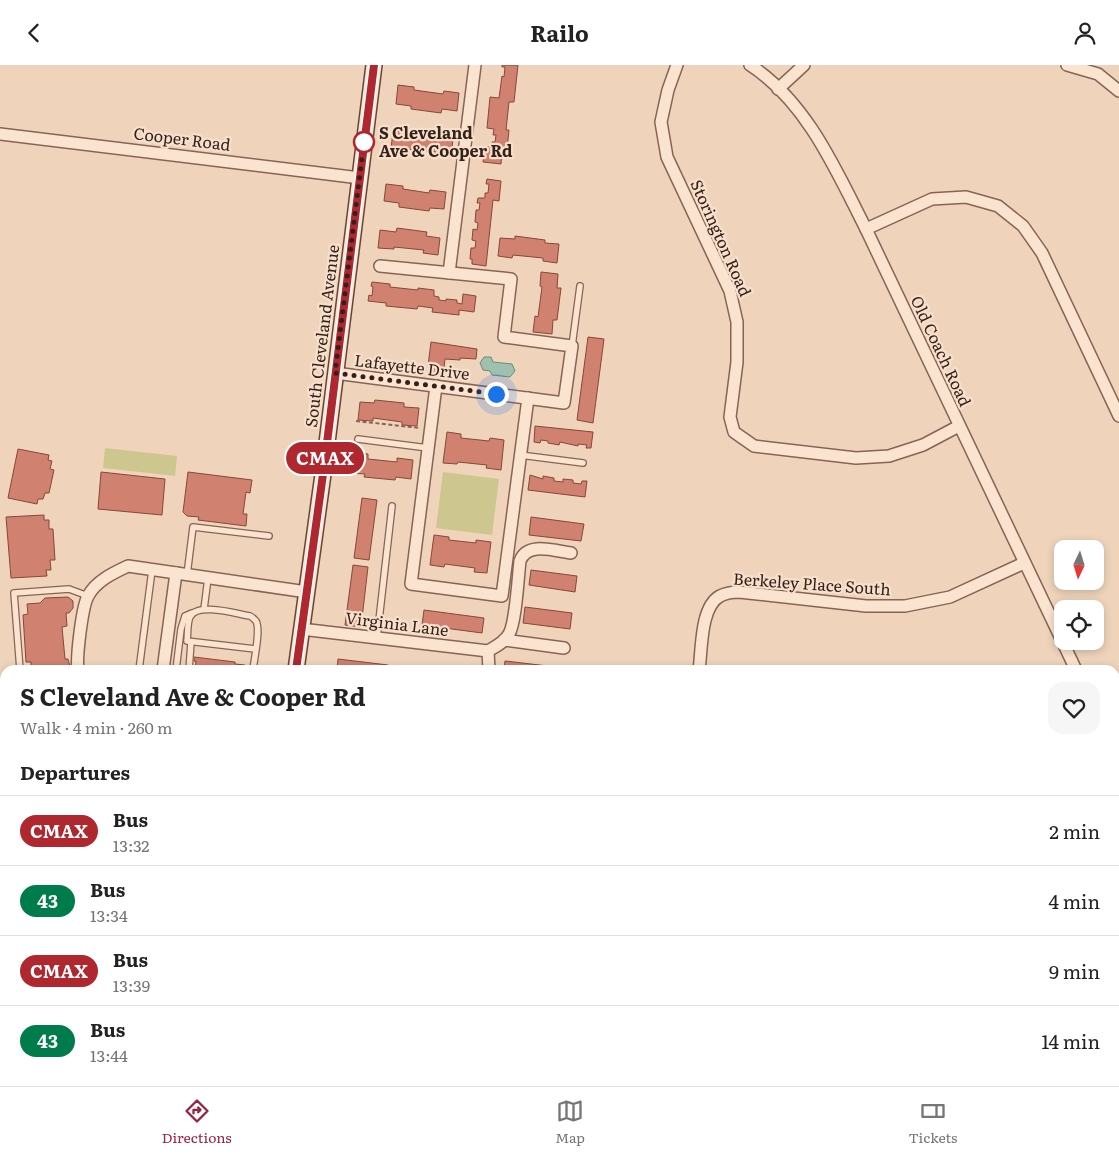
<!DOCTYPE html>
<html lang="en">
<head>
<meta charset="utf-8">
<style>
  body { margin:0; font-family:Literata,serif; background:#f6f6f6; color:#222; height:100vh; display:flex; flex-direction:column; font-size:19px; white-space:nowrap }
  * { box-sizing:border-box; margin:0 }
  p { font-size:16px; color:#767676 }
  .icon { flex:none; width:28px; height:28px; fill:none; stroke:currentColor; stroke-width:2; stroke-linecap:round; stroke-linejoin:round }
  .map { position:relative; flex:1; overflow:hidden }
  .panel { position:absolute; left:0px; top:600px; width:1120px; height:421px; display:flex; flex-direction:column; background:#fff; border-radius:15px 15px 0 0; box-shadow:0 2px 8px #0003 }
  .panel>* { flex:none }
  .badge { padding:0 10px; border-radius:16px; font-size:18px; line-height:32px }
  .needle { width:32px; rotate:184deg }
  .tools { position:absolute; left:1054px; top:475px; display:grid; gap:10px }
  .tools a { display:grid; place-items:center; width:50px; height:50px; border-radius:10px; background:#fff; box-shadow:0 2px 8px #0003; font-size:25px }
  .you { position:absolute; width:25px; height:25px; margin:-12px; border:4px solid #fff; border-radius:50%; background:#1a73e8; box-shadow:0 0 0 8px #1a73e833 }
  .map>.badge { position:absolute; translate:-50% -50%; box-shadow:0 0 0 2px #fff }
  h2 { padding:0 20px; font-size:19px; line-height:45px }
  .round { display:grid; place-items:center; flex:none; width:52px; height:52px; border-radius:15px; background:#f6f6f6 }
  .head { display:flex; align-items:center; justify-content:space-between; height:85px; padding:0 20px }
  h1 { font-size:24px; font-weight:700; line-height:38px }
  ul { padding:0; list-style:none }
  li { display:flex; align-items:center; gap:15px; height:70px; padding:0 20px; border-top:1px solid #e0e0e0 }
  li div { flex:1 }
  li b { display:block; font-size:19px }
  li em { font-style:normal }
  li .badge { min-width:55px; font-weight:700; text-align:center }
  header { display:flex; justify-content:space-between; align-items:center; height:65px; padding:0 20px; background:#fff; font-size:22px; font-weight:700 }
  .tabs { display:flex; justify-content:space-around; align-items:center; height:70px; border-top:1px solid #e0e0e0; background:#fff; font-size:14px; color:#767676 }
  .tabs a { display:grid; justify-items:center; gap:2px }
  .tabs .active { color:#99223e }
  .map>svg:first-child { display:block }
  .green { fill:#cdc78f }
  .water { fill:#a0c0af; stroke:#678e7b }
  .building { fill:#d0816f; stroke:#874739 }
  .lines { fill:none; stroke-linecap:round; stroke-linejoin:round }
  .lane-casing { stroke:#876455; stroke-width:8 }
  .street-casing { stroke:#876455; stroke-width:14 }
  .secondary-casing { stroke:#694538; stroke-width:18 }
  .path { stroke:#876455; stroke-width:2; stroke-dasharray:4 2.5; stroke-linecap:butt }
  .lane { stroke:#fae3cf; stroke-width:5.5 }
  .street { stroke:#fae3cf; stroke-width:11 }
  .secondary { stroke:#fae3cf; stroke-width:15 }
  .line-casing { stroke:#fff; stroke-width:11 }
  .line { stroke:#af272f; stroke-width:8 }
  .walk { stroke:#36211a; stroke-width:5; stroke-dasharray:0 9 }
  .stop-dot { fill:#fff; stroke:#af272f; stroke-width:2.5 }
  .labels { text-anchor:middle; stroke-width:4.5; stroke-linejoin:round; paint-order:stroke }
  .stop-label { font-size:16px; font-weight:bold; fill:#36211a; stroke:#f7e0cb; text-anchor:start }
  .street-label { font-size:16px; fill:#36211a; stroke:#f7e0cb }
</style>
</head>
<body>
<header><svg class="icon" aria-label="back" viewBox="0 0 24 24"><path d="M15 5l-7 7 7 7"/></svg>Railo<svg class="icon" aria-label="person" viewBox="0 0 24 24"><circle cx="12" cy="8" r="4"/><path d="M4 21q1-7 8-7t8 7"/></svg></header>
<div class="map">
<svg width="1119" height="1021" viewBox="0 0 1119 1021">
  <rect width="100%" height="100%" fill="#efd4bb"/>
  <g class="green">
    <path d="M105,383L177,391L175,411L103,403Z"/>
    <path d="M443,407L499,414L492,470L436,463Z"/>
    <path d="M70,1016H228L227,1021H70Z"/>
  </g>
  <g class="water">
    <path d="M484,292H491L493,297L512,299L515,306L510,312L492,310L490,306L483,305L480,298Z"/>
    <path d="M108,1016H151L149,1021H116Z"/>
  </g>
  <g class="building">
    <path d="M502,0H518L514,37H509L506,65H509L507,85L502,84L501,99L483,97L485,82H492V77H495L496,70H493L494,64L487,63L490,32L499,33L502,11L504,12L505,2H502Z"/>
    <path d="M398,20L414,22V25L443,29L444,26L459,28L457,46L442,44L441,48L411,44V41L396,39Z"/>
    <path d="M408,65L439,69L438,72L453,74L451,92L436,90V87L407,84V86L391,84L393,66L408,68Z"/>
    <path d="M487,114L501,116L499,136L493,135L486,201L472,199V194H470L471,183H475L476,176L472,175L473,164L477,165L478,158L475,157L476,145H479L480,138H477L478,133H485V128H488L489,119H486Z"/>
    <path d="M386,119L403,121V124L429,128L430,125L446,127L444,144L430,143L429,146L399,142V138L384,136Z"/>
    <path d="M397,163L427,167L426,171L440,173L438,190L423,188L424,185L394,182V184L378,183L380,165L396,167Z"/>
    <path d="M515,171L545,175V178L559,179L557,198L543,196V193L513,190L512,193L498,191L500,173L515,174Z"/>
    <path d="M541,207L558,209L557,223H561L557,255H553L552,269L533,267L535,251L538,252L542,222L540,221Z"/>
    <path d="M372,217L390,219V222L418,225V223L434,225V231L439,232V235L446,236V234L457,235V238L462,239L463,229L476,231L474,247L459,245V250L432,247L433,243L418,241L417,244L386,241V238L368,236L369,230L372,231L373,222L371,221Z"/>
    <path d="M588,272L604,274L593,358L577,355Z"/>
    <path d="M431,277L477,284L476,294L460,293V295L445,294L444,303H441L440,311L430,310L431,301H428Z"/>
    <path d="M375,335L404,338V342L419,343L417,361L402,360V357L373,353V356L358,355L360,337L374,338Z"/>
    <path d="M535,361L593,367L591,383H586L587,380L578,379V381L560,377L559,380L548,378V376L541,375L540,378L534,377Z"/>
    <path d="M447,367L461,369V373L489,376L490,373L504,375L501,405L486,403L487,400L458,397L457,399L443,398Z"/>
    <path d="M18,384L49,390L48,395L52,396L50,404L54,405L49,428H45L43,434H38L37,439L8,433Z"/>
    <path d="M351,387L368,389V394L397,397V393L413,395L411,414L396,412L395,415L364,412L365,409L349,408Z"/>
    <path d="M101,407L165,414L162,450L98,444Z"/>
    <path d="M188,407L252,415L250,428L246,427L243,449H247L246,461L198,455L199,452L187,451L183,447Z"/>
    <path d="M530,410L543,414V411L554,413V416L563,417V414L573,415V418L581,419L582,416H587L585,432L528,425Z"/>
    <path d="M362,433L377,435L369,495L354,493Z"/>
    <path d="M44,450V455H49V464H53L55,495H50L51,505H46L47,511L11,513L6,452Z"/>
    <path d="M531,452L584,459L581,476L529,470Z"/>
    <path d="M434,470L449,472V475L476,478V475L491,477L487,508L474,507L475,503L445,499L444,502L430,500Z"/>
    <path d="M353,500L368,502L361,562L345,560Z"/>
    <path d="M531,505L577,511L575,527L529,520Z"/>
    <path d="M68,532L73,536V543L69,548H66L67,561L62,562L65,594H68L71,605H31V597H26L23,550L28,549L27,539L40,538L45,533Z"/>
    <path d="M525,542L572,548L570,564L523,558Z"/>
    <path d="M424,545L484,553L482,568L422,560Z"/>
    <path d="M194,592L235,597V599L245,600L244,602H248L247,605H195L196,596H194Z"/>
    <path d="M338,594L388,600V605H337Z"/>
    <path d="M505,596L565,603V605H504Z"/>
    <path d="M0,714H5V736L0,737Z"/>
    <path d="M212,1016H223L222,1021H211Z"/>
  </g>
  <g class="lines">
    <g class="lane-casing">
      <g id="lane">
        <path d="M572,281L580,221"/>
        <path d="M358,374L428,383"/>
        <path d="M520,390L583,398"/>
        <path d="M187,510L193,462L269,471"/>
        <path d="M204,544L208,513"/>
        <path d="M377,573L392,441"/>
        <path d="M20,605L14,528L69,524L88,531"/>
        <path d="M139,605L152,505"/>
        <path d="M176,605L181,564L185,551L192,548"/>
        <path d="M189,605L191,577"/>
        <path d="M253,605C254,594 261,565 256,556C255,555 252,552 250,551C237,549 197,537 190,552C187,558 188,569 187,576L255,584"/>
        <path d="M0,698H5"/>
        <path d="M0,755L5,754"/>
        <path d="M0,954H5"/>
      </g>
    </g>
    <g class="street-casing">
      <g id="street">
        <path d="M677,0L668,25L661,57L667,92L730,226L737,257V297L730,352L734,367L754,381L856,393L889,391L923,380L959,361"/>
        <path d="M750,0C807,37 836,105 866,164L1076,605"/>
        <path d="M1067,0L1098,9L1119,26"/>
        <path d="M778,24L804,0"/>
        <path d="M0,69L360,113"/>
        <path d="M866,164L932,134L966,132L998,141L1023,161L1042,188L1119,351"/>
        <path d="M449,208L475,0"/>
        <path d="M335,308L564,338L572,281L504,272L511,214L380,201"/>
        <path d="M436,321L411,519L502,531L528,333"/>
        <path d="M301,564L488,586"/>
        <path d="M504,575L564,583"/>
        <path d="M488,586C495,582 505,577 509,569C516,557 518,512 520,496C527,476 555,486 571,488"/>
        <path d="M488,586L489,605"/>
        <path d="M78,605C76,593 82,542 88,531C96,516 113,508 128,501L307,527"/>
        <path d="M163,605L176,508"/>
        <path d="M699,605C702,585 700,542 720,531C726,528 732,527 739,527L866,541H905L950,532L1024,498"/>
        <path d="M1115,656L1119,660"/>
        <path d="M52,1016L53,1021"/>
        <path d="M909,1016L917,1021"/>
        <path d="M336,1021L337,1016"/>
        <path d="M481,1021L482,1016"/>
        <path d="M642,1021L643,1016"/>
        <path d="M790,1021L793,1016"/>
        <path d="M1073,1021V1016"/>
      </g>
    </g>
    <g class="secondary-casing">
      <g id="secondary">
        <path d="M296,605L324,402L374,0"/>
        <path d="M0,793H5"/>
        <path d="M1115,880H1119"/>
        <path d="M249,1021V1016"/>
      </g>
    </g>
    <g class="path">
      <path d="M356,356L420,363"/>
      <path d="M0,821L5,822"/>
      <path d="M91,1016L98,1021"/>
      <path d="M164,1021L167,1016"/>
    </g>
    <use href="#lane" class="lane"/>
    <use href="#street" class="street"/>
    <use href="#secondary" class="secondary"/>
  </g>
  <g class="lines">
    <g class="line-casing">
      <path id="line" d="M296,605L324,402L374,0"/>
    </g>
    <use href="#line" class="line"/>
    <path class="walk" d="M364,77L335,308L496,329"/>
  </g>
  <circle class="stop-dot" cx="364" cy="77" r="10"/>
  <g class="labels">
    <g class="stop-label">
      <text x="379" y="74">S Cleveland<tspan x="379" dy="18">Ave &amp; Cooper Rd</tspan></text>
    </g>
    <g class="street-label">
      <text transform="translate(182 74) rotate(7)" y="6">Cooper Road</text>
      <text transform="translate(721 173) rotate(66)" y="6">Storington Road</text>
      <text transform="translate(322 271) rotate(-83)" y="6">South Cleveland Avenue</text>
      <text transform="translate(941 286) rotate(65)" y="6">Old Coach Road</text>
      <text transform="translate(412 302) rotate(7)" y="6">Lafayette Drive</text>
      <text transform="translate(812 519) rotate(4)" y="6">Berkeley Place South</text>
      <text transform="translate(397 559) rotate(7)" y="6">Virginia Lane</text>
    </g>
  </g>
</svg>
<div class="tools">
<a><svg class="needle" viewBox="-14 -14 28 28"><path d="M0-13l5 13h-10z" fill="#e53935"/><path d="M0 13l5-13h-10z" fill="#767676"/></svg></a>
<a><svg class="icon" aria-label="locate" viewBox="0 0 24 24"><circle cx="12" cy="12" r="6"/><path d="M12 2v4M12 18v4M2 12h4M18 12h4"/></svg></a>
</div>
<div class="you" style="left:496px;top:329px"></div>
<b class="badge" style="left:325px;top:393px;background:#af272f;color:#fff">CMAX</b>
<section class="panel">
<div class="head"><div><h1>S Cleveland Ave &amp; Cooper Rd</h1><p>Walk · 4 min · 260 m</p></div><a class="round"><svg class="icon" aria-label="heart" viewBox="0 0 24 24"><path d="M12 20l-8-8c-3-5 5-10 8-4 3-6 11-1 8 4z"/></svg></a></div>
<h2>Departures</h2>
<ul>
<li><span class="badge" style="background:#af272f;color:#fff">CMAX</span><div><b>Bus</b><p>13:32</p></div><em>2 min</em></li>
<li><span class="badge" style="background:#007b4b;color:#fff">43</span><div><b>Bus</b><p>13:34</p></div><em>4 min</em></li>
<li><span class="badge" style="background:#af272f;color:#fff">CMAX</span><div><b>Bus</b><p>13:39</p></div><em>9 min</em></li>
<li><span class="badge" style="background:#007b4b;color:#fff">43</span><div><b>Bus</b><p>13:44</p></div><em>14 min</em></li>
</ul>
</section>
</div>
<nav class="tabs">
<a class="active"><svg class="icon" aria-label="directions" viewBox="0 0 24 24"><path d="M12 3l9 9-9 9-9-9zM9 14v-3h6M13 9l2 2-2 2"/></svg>Directions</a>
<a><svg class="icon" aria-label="map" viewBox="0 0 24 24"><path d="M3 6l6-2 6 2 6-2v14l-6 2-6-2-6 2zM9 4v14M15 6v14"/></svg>Map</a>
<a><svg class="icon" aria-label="tickets" viewBox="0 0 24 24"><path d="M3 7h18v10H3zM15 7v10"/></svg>Tickets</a>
</nav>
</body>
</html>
